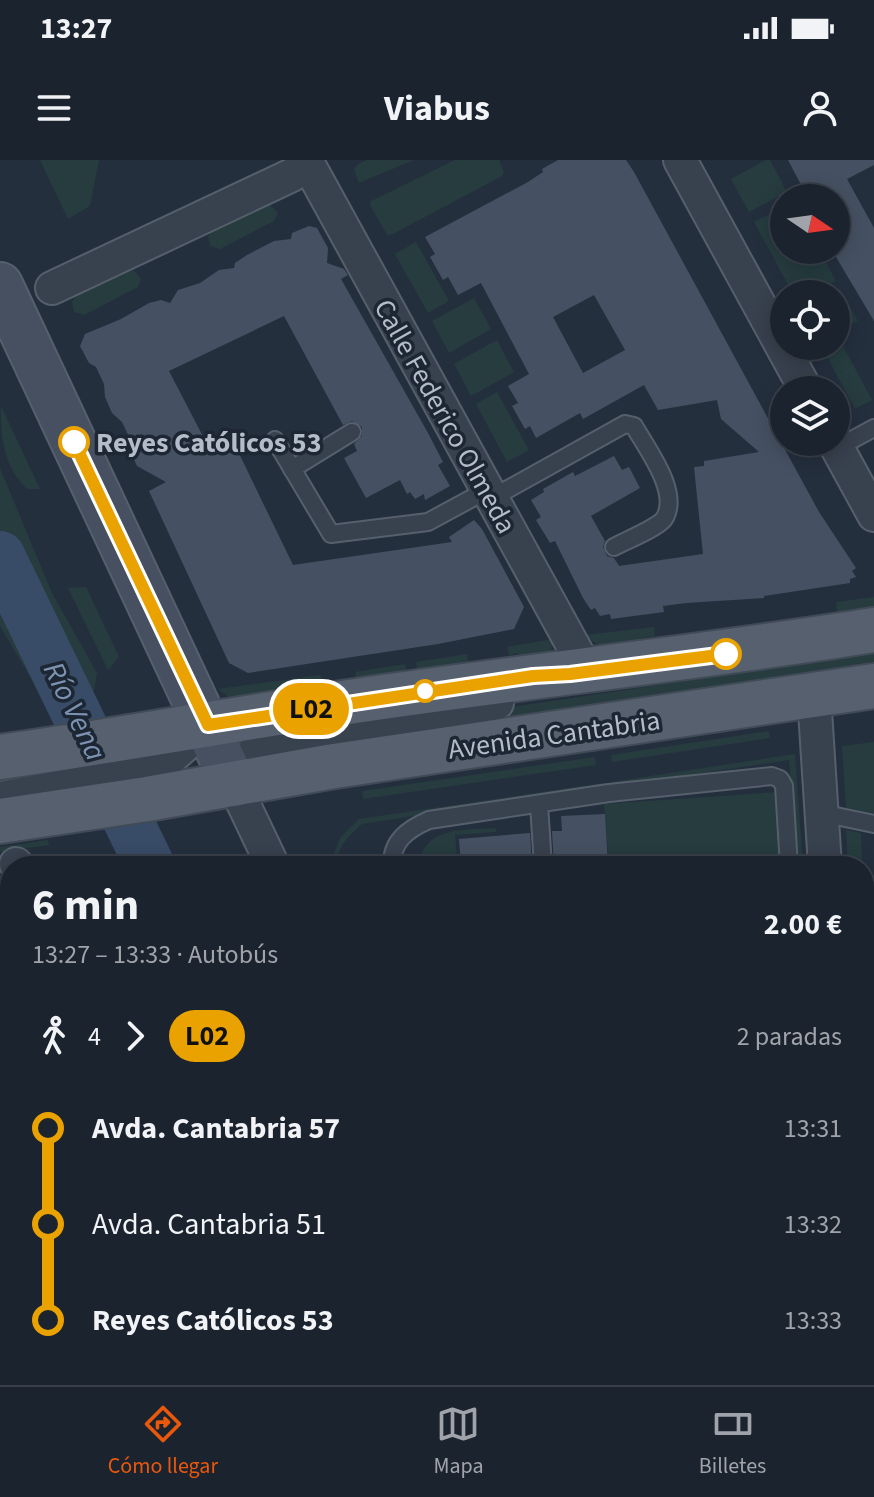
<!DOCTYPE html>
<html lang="es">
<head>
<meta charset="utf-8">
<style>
  body { margin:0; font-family:"Source Sans 3",sans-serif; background:#282f3a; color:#f1f3f6; height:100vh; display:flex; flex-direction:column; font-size:30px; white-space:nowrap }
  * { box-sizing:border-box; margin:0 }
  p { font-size:26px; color:#a0a4aa }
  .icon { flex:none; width:44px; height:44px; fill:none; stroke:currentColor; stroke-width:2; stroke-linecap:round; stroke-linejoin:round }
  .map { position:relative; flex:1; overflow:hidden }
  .drawer { position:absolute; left:0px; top:696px; width:874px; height:530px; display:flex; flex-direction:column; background:#1b232e; border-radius:32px 32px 0 0; box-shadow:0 4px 20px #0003,0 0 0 2px #39404a }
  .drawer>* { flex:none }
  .badge { padding:0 16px; border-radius:26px; font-size:28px; line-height:52px }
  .needle { width:52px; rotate:103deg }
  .tools { position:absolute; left:770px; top:24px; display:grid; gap:16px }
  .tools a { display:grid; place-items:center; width:80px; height:80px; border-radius:50%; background:#1b232e; box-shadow:0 4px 20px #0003,0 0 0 2px #39404a; font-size:40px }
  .map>.badge { position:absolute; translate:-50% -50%; box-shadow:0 0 0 4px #fff }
  .legs { display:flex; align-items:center; gap:12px; height:88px; padding:0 32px; font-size:26px }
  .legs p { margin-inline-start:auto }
  .head { display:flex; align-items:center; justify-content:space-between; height:136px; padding:0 32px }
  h1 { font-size:44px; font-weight:700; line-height:60px }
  ul { padding:0 32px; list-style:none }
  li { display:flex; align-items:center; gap:28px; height:96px; font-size:30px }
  li i { display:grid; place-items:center; width:12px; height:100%; margin:0 10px; background:currentColor }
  li i::after { content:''; width:20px; height:20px; margin:-10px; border:6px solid; border-radius:50%; background:#1b232e }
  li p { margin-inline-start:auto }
  li:first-child i { background:linear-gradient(#0000 50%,currentColor 0) }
  li:last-child i { background:linear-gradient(currentColor 50%,#0000 0) }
  .status { display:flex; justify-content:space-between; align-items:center; height:56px; padding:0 40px; background:#1b232e; direction:ltr }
  .status svg { height:22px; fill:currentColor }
  header { display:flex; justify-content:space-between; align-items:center; height:104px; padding:0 32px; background:#1b232e; font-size:36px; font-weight:700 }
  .tabs { display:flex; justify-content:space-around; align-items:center; height:112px; border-top:2px solid #39404a; background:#1b232e; font-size:22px; color:#a0a4aa }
  .tabs a { display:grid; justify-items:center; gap:4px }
  .tabs .on { color:#ea580c }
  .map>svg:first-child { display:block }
  .green { fill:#263c3f }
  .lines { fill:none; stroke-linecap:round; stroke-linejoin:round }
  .river { stroke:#394c67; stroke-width:50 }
  .building { fill:#455162; fill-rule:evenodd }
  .lane-casing { stroke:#565f6c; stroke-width:20 }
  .street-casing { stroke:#565f6c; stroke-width:36 }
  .secondary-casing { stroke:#565f6c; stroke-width:48 }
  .primary-casing { stroke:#414a57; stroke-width:48 }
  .lane { stroke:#38414e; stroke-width:16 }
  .street { stroke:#38414e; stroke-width:32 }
  .secondary { stroke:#465061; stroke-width:44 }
  .primary { stroke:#56606e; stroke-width:44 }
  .line-1-casing { stroke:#fff; stroke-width:18 }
  .line-1 { stroke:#eaa200; stroke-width:12 }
  .stop-1-dot { fill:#fff; stroke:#eaa200; stroke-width:4 }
  .labels { text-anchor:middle; stroke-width:7; stroke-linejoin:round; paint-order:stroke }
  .street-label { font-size:28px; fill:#b4bcc9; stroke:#1d2633 }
  .stop-label { font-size:28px; font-weight:bold; fill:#b4bcc9; stroke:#1d2633; text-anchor:start }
  .water-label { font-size:30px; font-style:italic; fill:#7c92b1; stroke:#1d2633 }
</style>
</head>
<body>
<div class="status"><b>13:27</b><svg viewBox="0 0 49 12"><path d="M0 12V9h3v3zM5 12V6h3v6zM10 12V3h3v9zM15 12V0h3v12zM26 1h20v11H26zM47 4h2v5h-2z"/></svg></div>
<header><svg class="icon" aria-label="menu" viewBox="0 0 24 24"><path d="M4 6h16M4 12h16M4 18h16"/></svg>Viabus<svg class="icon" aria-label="person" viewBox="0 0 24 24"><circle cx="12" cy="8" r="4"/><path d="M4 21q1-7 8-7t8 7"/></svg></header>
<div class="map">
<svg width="874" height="1225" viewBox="0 0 874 1225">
  <rect width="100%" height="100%" fill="#242f3e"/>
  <g class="green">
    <path d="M40,0H99L90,46L68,59Z"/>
    <path d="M367,0H414L359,23L354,10L357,5Z"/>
    <path d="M455,0H499L504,12L502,16L393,74L387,75L370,45L371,41Z"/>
    <path d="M766,0H770L787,32L749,52L731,19Z"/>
    <path d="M269,44L278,53L274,61L220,89L210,86L208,76L213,69Z"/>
    <path d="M784,47V90H819L836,121L811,134H793L754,62Z"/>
    <path d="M416,82L449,141L428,153L395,94Z"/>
    <path d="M133,110L141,119L138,127L84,155L74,152L72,142L76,135Z"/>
    <path d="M840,129L858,161L836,172V134H832Z"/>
    <path d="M474,138L491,169L449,193L432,161Z"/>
    <path d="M497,180L514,212L471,236L454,204Z"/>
    <path d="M841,182L872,240L855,249L824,191Z"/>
    <path d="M497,232L529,290L507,302L476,244Z"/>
    <path d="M1,246L40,329H27C4,308 0,275 1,246Z"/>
    <path d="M0,308L52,433L97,513L94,531L43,539L0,466Z"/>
    <path d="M86,427L119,497L108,510L68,428Z"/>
    <path d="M874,437V452L846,459L837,452L836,442Z"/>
    <path d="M654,467L655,476L641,478L638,486C617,487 600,491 585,475Z"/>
    <path d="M553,479L550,496L522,499L517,493L509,495L507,487Z"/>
    <path d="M874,493V502L363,578V569Z"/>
    <path d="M467,494L468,501L417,509L416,502Z"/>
    <path d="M405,504L406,511L356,519L355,512Z"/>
    <path d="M321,515L323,530L233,540L218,529Z"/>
    <path d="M769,571L770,578L612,602L611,595Z"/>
    <path d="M874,582V653L846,648L842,586Z"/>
    <path d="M795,594L803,706H797L789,600L611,627V622Z"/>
    <path d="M595,597L596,605L363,639L362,631Z"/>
    <path d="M603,623L604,627L362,664C349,675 336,688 337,706H332L330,703L340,678L359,659Z"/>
    <path d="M777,632L782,706H609L604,644Z"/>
    <path d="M496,668V672L455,675L458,706H419C423,666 465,670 496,668Z"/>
    <path d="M846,670L861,673L862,706H848Z"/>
    <path d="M48,680L49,685L0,692V687Z"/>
    <path d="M167,686L175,703L194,695L215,706H163L154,688Z"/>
    <path d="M153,1216H229L233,1225H128Z"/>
    <path d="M280,1216H334L338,1225H284Z"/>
    <path d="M404,1216H460L464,1225H408Z"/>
  </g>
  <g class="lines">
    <g class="river">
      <path d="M0,396L150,706"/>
      <path d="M380,1216L384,1225"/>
    </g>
  </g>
  <g class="building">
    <path d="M558,0H626L634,12L819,352L856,408L852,411L856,417L850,419V423L764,436V438L686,443L663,446L664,452L611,459L610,454L600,456L595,448L591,450L583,438L555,381L550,383L536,360L541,357L531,340L544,332L543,329L573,312L575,316L614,296L622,310L629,307L640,328L591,356L605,381L603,387L607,396L614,398L619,406L703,394L694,307L704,306V301L759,292L721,259L717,240L658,250L644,225L583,259L580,253L536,278L530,266L525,269L512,246L518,243L508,226L529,214L481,123L458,135L448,117L443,120L430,97L435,94L425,77L528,22L543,12L542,9ZM594,135L625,190L583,213L553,157Z"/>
    <path d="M788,0H874V5L847,19L874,68V161L836,97V38H808Z"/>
    <path d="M309,66L317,68L328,88L327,103L344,109L348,115L341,119L428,273L443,302L438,305L450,326L425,340L424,334L415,339L410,332L407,334L400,320L366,338L344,298L357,291L354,284L362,276V267L352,261L343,265L284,156L169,211L209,288L231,277L293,405L452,382L449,377L474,360L482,369L524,447L514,469L438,484L248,513L229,503L149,331L166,322L137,306L131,293V281L122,262L112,253L105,237L104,224L96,207L89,203L80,186L85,174L121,159L149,143L161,140L170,143L178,130L200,123L219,110L234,108L235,103L247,95L274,81L291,79L292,73Z"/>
    <path d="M605,654L608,706H554L552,671H562L561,656Z"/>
    <path d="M530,673L532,706H461L459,679Z"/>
  </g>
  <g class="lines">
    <g class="lane-casing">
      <g id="lane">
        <path d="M275,280L331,374L428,362L487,330"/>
        <path d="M837,288L874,268"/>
        <path d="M292,309L352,272"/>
        <path d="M492,338L625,264L634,266C647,289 681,333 664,359C657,368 625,381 614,387"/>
        <path d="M539,644L543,706"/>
        <path d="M821,653L874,664"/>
        <path d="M392,706C391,681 408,669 429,660L609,633L772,616L780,619L784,626L789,706"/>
        <path d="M864,1210L874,1199"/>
        <path d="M787,1225L792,1216"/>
        <path d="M852,1225L859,1216"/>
      </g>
    </g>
    <g class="street-casing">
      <g id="street">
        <path d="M306,0L587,511"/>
        <path d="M680,0L806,230"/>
        <path d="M52,128L292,15"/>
        <path d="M834,282L874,355"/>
        <path d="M814,535L825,706"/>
        <path d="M0,638L157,610L208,565"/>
        <path d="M16,704L17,706"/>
        <path d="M273,706L234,624L252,594L268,580L497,543"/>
        <path d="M256,1216L260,1225"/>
        <path d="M516,1216L521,1225"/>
      </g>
    </g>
    <g class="secondary-casing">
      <path id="secondary" d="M0,125L234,624"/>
    </g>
    <g class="primary-casing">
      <g id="primary">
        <path d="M0,597C128,579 255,555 383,537C546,514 710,496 874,470"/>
        <path d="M0,661L147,639L334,606L874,526"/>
      </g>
    </g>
    <use href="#lane" class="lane"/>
    <use href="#street" class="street"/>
    <use href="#secondary" class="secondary"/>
    <use href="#primary" class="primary"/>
  </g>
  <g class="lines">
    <g class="line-1-casing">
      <path id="line-1" d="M74,282L208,565L533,516L570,514L726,494"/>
    </g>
    <use href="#line-1" class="line-1"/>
  </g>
  <g class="stop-1-dot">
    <circle cx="74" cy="282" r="14"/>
    <circle cx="726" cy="494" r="14"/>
    <circle cx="425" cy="531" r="10"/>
  </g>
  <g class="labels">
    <g class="street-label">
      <text transform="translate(446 256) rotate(61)" y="10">Calle Federico Olmeda</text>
      <text transform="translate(554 574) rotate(-8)" y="10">Avenida Cantabria</text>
    </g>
    <g class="stop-label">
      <text x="96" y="292">Reyes Católicos 53</text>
    </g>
    <g class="water-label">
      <text transform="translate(75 551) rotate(64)" y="10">Río Vena</text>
    </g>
  </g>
</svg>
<div class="tools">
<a><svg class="needle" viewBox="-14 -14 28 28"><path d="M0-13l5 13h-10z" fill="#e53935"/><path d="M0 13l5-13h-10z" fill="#a0a4aa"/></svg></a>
<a><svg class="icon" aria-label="locate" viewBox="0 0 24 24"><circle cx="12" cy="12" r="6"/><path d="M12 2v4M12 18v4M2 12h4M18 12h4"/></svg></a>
<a><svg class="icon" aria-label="layers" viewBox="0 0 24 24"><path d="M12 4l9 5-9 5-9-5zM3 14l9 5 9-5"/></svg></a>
</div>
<b class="badge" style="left:311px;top:549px;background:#eaa200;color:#111">L02</b>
<section class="drawer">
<div class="head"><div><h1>6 min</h1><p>13:27 – 13:33 · Autobús</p></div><b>2.00 €</b></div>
<div class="legs"><svg class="icon" aria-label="walk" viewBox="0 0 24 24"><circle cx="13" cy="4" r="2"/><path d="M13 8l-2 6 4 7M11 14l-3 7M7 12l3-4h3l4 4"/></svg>4<svg class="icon" aria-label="forward" viewBox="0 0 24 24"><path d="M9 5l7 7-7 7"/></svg><b class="badge" style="background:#eaa200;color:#111">L02</b><p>2 paradas</p></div>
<ul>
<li><i style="color:#eaa200"></i><b>Avda. Cantabria 57</b><p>13:31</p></li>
<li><i style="color:#eaa200"></i><span>Avda. Cantabria 51</span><p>13:32</p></li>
<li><i style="color:#eaa200"></i><b>Reyes Católicos 53</b><p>13:33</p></li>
</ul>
</section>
</div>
<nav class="tabs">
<a class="on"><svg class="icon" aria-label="directions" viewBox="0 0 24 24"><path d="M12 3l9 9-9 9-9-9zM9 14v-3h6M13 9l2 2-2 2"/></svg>Cómo llegar</a>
<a><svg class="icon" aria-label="map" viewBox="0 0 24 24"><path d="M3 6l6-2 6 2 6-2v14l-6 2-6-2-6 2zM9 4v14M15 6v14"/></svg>Mapa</a>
<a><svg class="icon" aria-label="tickets" viewBox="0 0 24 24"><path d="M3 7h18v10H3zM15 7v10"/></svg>Billetes</a>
</nav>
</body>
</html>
